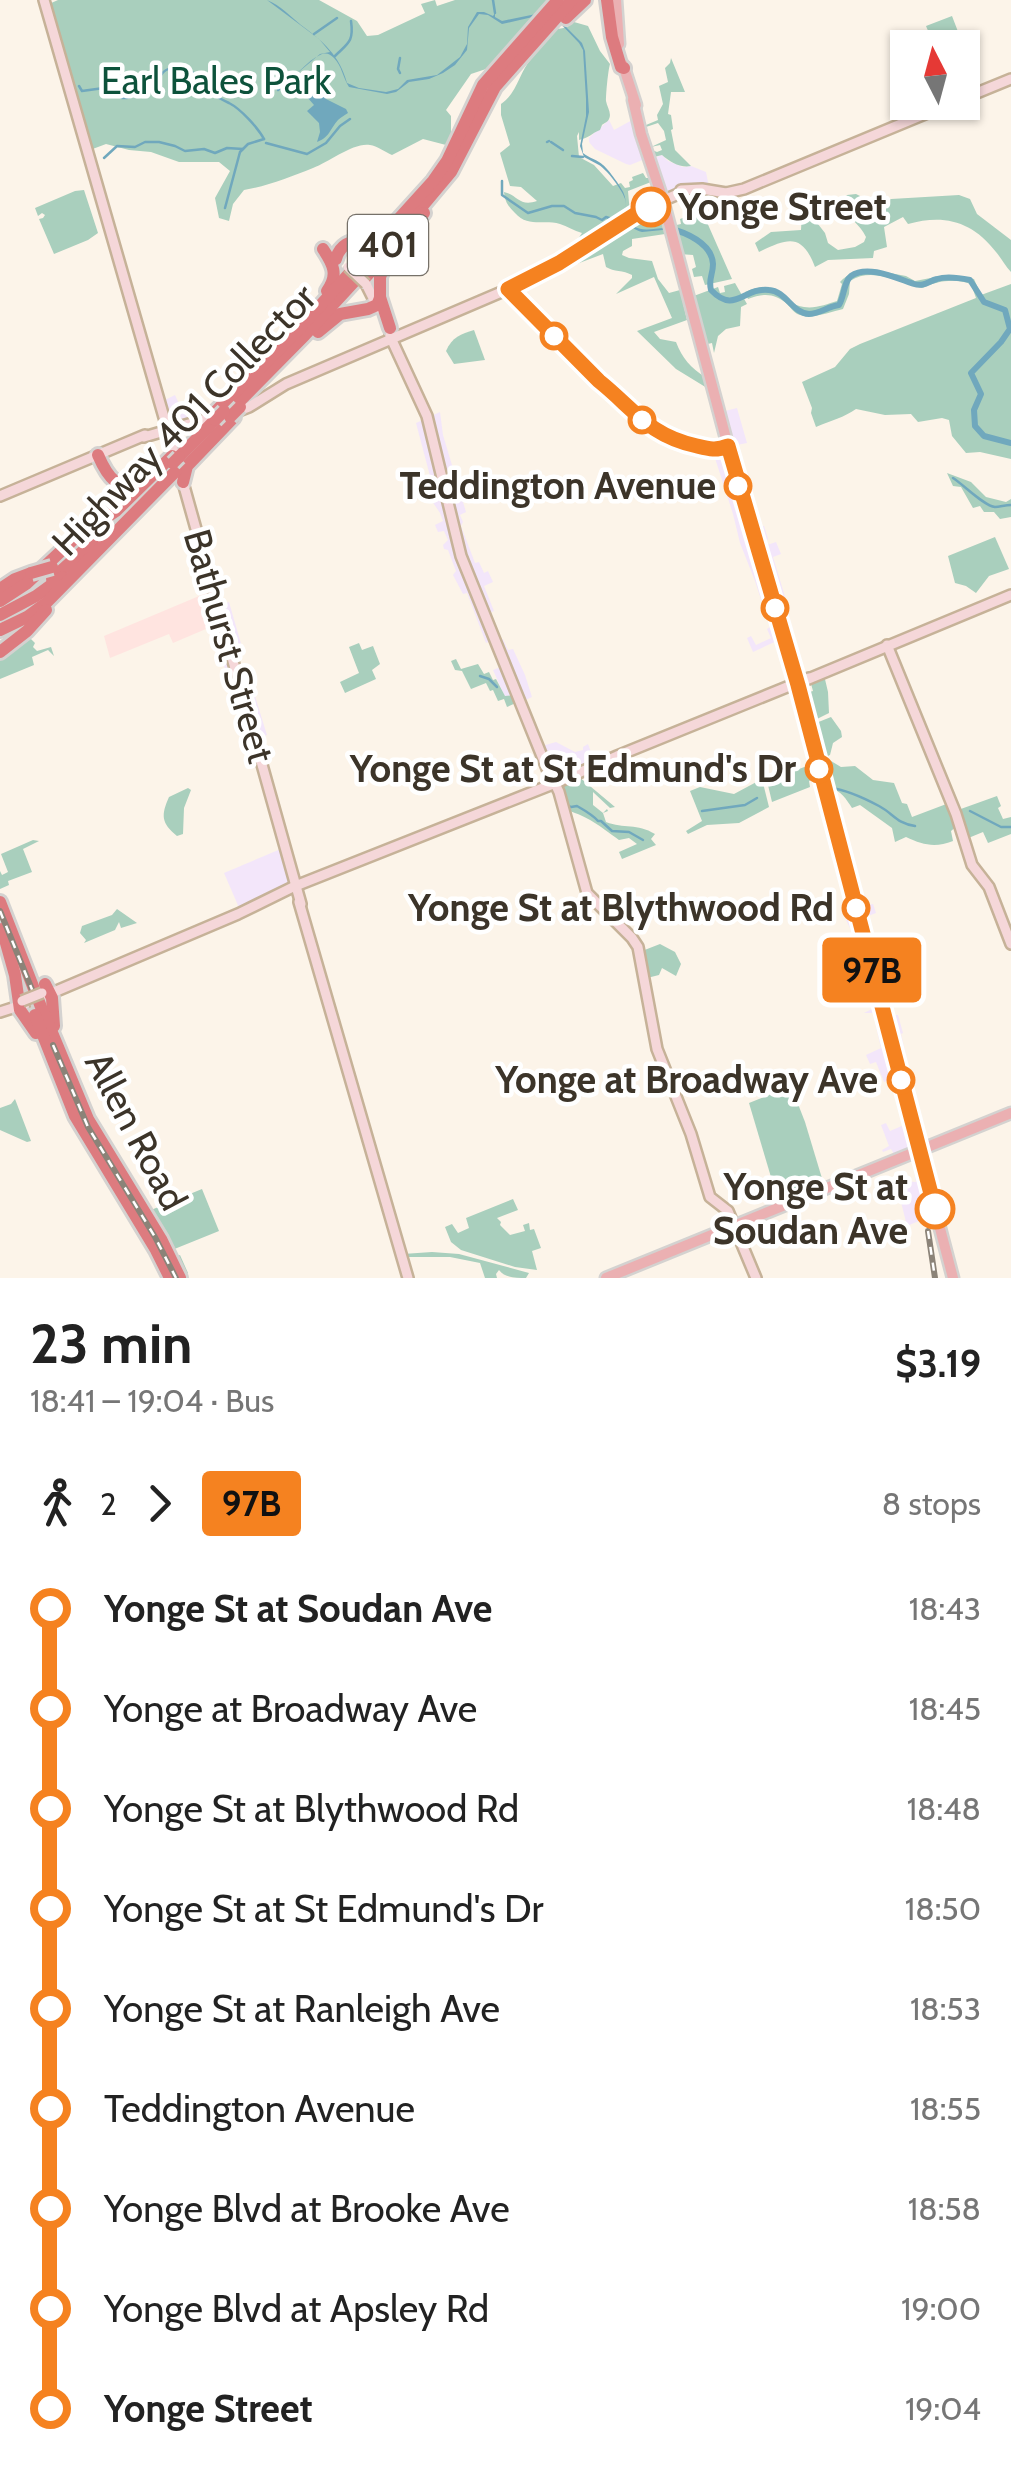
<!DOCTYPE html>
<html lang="en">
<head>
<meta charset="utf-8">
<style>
  body { margin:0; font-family:Cabin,sans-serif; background:#f6f6f6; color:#222; height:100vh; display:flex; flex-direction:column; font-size:38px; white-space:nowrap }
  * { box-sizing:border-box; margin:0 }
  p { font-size:32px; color:#767676 }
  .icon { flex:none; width:55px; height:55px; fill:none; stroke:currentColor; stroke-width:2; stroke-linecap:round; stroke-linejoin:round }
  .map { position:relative; height:1278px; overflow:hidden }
  .drawer { display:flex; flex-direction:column; background:#fff; flex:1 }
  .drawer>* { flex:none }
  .badge { padding:0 20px; border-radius:8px; font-size:35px; line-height:65px }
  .needle { width:65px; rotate:354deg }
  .buttons { position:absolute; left:890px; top:30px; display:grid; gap:20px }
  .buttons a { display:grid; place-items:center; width:90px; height:90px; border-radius:0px; background:#fff; box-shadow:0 2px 8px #0004; font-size:50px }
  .map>.badge { position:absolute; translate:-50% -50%; box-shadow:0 0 0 5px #fff }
  .legs { display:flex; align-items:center; gap:15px; height:110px; padding:0 30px; font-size:32px }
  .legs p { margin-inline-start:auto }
  .headline { display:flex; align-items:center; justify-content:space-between; height:170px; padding:0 30px }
  h1 { font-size:55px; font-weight:800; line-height:75px }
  ul { padding:0 30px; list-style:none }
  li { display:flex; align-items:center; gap:35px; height:100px; font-size:38px }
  li i { display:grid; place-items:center; width:15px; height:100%; margin:0 12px; background:currentColor }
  li i::after { content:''; width:25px; height:25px; margin:-12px; border:8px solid; border-radius:50%; background:#fff }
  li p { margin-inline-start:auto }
  li:first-child i { background:linear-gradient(#0000 50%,currentColor 0) }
  li:last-child i { background:linear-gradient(currentColor 50%,#0000 0) }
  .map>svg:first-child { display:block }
  .commercial { fill:#f3e6fa }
  .medical { fill:#ffe4e0 }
  .green { fill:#a9cfbd }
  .water { fill:#70a8bd }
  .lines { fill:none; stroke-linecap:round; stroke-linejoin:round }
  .stream { stroke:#70a8bd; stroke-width:2.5 }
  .river { stroke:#70a8bd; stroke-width:6 }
  .secondary-casing { stroke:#c6b298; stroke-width:14 }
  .primary-casing { stroke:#d4d2d0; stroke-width:15 }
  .highway-casing { stroke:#d4d2d0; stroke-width:18 }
  .secondary { stroke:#f5d7d9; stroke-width:9 }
  .primary { stroke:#ebb0b2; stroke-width:10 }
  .highway { stroke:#dd7b7f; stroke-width:12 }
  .rail-casing { stroke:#8b8378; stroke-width:6 }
  .rail { stroke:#fff; stroke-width:2.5; stroke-dasharray:8; stroke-linecap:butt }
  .secondary-bridge-casing { stroke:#c6b298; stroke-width:14; stroke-linecap:butt }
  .highway-bridge-casing { stroke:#d4d2d0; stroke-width:18; stroke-linecap:butt }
  .secondary-bridge { stroke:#f5d7d9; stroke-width:9 }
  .highway-bridge { stroke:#dd7b7f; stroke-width:12 }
  .line-1-casing { stroke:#fff; stroke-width:22 }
  .line-1 { stroke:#f58220; stroke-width:15 }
  .stop-1-dot { fill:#fff; stroke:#f58220; stroke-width:5 }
  .labels { text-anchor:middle; stroke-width:9; stroke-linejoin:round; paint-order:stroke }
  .shield { fill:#fff; stroke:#767169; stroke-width:2.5 }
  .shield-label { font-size:35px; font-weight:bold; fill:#3c3429 }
  .park-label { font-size:38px; fill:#0d523b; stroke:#fff }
  .stop-label { font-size:38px; font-weight:bold; fill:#3c3429; stroke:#fff; text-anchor:end }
  .street-label { font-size:38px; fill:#3c3429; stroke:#fff }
</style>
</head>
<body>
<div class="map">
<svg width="1011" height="1278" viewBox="0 0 1011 1278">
  <rect width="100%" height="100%" fill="#fcf4e9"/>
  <g class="commercial">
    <path d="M634,119L645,159L630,165L626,164L595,149L589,142V138L594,133L609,120L614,130Z"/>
    <path d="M662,155L668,161L683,167L691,166L706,172L709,187L678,189L666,193L653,158Z"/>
    <path d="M175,395L179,404L195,397L198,406L193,409L196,418L170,425L163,401Z"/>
    <path d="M737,408L747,443L737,445L742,459L738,462L744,480H748L753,491L751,493L756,512L762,526H764L768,539L766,541L767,545L776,542L781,554L773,557L786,600L784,602L794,633L753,652L747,638L751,636L756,645L771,638L767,629L770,627L755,581L740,543L733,514L713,452L724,451L730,447L721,412Z"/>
    <path d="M440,412L443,435L466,512L460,515L463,522L461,526L475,563L479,562L484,573L488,571L493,582L484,586L494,611L483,616L493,640L486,643L467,593L463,594L453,575L456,571L448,550L444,549L443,545L448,540L444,531L438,532L435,525L443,521L440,513L432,501L423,479L430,476L416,423Z"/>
    <path d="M229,602L244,654L236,658L234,672L246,667L267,735L257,738L248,703L231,709L226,697L231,694L222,673L226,671L211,631L225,625L220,606Z"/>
    <path d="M503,639L508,650L513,649L525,675L532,697L523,701L519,692L505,697L493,670L508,664L499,642Z"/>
    <path d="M556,742L575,752L583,750V747L588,744L592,755L596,754L599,760L558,778L554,777L542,746Z"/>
    <path d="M283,848L292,885L240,910L224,873Z"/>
    <path d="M865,895L868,905L873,904L876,913L868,916L877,946L881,945L890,969L886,971L892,992L889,994L892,1007L895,1015H898L903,1033L901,1034L910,1072L884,1082L876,1062L870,1064L866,1055L881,1048L873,1013H864L872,1009L868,996L879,991L877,981L867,985L857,956L852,932L846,920L848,919L846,915L849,913L847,909L852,907L856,899Z"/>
    <path d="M907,1115L916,1147L895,1156L891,1149L883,1152L882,1150L889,1146L881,1125L886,1123L890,1131L904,1125L901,1117Z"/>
    <path d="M918,1154L933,1215L907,1226L897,1186L903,1185L904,1181L916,1182L912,1156Z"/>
  </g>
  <path class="medical" d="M211,591L220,623L173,643L169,634L110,658L104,636Z"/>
  <g class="green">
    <path d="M58,0H319L357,21L367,36L378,35L425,13L421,4L435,0L437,6L455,0H554L528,24C544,27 562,34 574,22L588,26L600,51L610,64C608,71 606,93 606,101C607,107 612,113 609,119C608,122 604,123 602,125L600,130C592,133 589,138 579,140V132L577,136L579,157L594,165L613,186L621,183L625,188L630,187L629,182L633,180L632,177L643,173L646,178H650L651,182L628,191L630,214L605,225L602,223L605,229L579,244L576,242L582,233C574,231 567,226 560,224C544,219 528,228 515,213C508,206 505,202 504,192C518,195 519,207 537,201L521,187L510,186L500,153L510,145L501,115V104C517,94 519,72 532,58L515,43L489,68L471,74L446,110L451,116V142L446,145L423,139L392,155C385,152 377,146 370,145C354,142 329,162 313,168C290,177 268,186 244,190L233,204L229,221L219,218L215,198L230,171L219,162H179L151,152L129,150L106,144L90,150L49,4Z"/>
    <path d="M952,16L962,42C949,48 938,45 929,47L934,45L926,26Z"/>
    <path d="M671,58L685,92H671L668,114L671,115L673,129L671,130L675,150L691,166C680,168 670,162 662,155L654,157L652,150L657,152L662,150L660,145L651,147L666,140L664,131L658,123L646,127V125L658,120L657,115L663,104L659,86L668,82L665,68L670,63Z"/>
    <path d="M84,190L98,233L88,240L54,254L39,219L43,218L45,215L42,213L38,216L35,208L75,191Z"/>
    <path d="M856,194L864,198L872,211L891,199L959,195L970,199L977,214L1011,240V272C1005,266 1002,259 996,252C972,221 944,214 908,224L903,217L884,227L887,247L874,251L873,258L828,260L815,267C802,233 788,238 759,252L755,243L771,232L801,230L802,211L807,210L825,233L828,243L838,250L855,247L864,242L866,237C860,224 849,220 842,202L847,195Z"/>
    <path d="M658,205L659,211L652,215L655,222L661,218L665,234L632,239V246L623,251L622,255L629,258L652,261L658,279L669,293L680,290L687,320L654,332L660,339L676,342C682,358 691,368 705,377L707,388L676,369L637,331L672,318L654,277L616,294L632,278V275C623,270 614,272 606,267L603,254L545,276Z"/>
    <path d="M702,211L732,279L705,285L702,276L694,277L692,269L696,267L693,255L679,254L672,226L681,224L680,219Z"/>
    <path d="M868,269L906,276L915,281L946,275L974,279L981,295L1011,284V459L980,452L966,453L952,436L949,420L942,418L918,422L911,414L885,415L856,409C845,417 830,421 816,427L811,413L812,408L802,382L835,367L850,349L860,344L976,298L971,284C953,278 938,281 922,288C899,283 873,266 850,281L849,294L843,309C831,312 812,319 800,315C794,313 792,309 787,304C775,293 763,293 748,299L745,292C784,276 777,303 804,307C815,309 827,304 837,301L842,284L840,282C847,274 856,271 868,269Z"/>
    <path d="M735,283L747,304L741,307L740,326L726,329L718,336L714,353L712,343L703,345L691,297L718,287L720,293L725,292L724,286Z"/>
    <path d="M474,330L485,360L454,364L446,351C452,337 461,334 474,330Z"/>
    <path d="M947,473L971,482L986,497L1006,502L1011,499V517L1000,519L994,512H984L980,506L973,508L961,487L953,486Z"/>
    <path d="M995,537L1009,569L989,576L976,593L966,586L955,583L948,556Z"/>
    <path d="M29,637L35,643L33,647L37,651L51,647L54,656L48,650L32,657L34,665L0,679V659Z"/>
    <path d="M359,643L362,650L373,646L380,664L372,670L376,679L345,693L340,682L359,673L349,647Z"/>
    <path d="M456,659L461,669L478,664L484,674L489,672L493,680L496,679L505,696L514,695L518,702L507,707L504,699L498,701L493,690L490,691L486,683L471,689L462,671L455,670L451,661Z"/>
    <path d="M824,675L828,692L829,713L811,722L803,694L813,691L810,680Z"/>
    <path d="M831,717L841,731L842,737L833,743L830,755L821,759L811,725Z"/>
    <path d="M831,761L841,767L855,766L873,780L894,783L902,803L907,804L912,817L949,803L958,825L951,831L953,841C935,848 923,845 906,837L895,842L892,828L860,805L852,808C846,799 839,787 828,790L821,764Z"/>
    <path d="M807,766L809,772L816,771L818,778L809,781L810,787L772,802L767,781Z"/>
    <path d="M578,776L615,807L610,808L593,792V805L603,813L607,809L608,811L603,813L606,822C624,829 637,823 655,834L651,839L656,845L622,859L619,852L637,844L629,838L619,840C597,824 590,818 567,810L559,785Z"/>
    <path d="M762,779L769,807L739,823L707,825L688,834L686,831L702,821L690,791L700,787L734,794Z"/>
    <path d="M188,788L191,790L184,808L183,834L177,836C161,823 161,815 169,797Z"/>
    <path d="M997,796L1001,806L998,808L1003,819L1011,817V834L988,843L983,832L966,839L958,810Z"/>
    <path d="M33,840L39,841L23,849L32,872L8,881L9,885L0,889V871L2,875L8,872L1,854Z"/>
    <path d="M117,909L137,923L121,928L119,922L115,930L84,943L86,940L80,933L82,926L112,915Z"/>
    <path d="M660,944L675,952L681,964L676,976L662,968L659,975L647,978L642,951Z"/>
    <path d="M791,1086L805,1122L824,1185L779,1204L749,1103Z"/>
    <path d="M15,1099L31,1141L27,1142L0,1130V1108L11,1104Z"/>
    <path d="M202,1189L219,1231L172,1250L175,1257L180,1255L188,1273L182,1278L140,1203L145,1200L151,1210Z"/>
    <path d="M513,1199L518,1210L497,1218L501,1222L500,1225L510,1235L525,1231L523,1225L529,1223L530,1230L534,1229L541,1248L532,1251L537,1270L515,1267L461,1250L451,1242L445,1227L452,1224L458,1233L469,1228L466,1218Z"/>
    <path d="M432,1252L459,1254L529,1273L526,1278C516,1278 505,1278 499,1270L496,1274L497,1278H485L480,1263L450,1257H405L403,1254Z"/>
  </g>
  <g class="water">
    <path d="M267,0C280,5 290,16 301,25C323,41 340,56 347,83L359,88L386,92L398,89L407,80L437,75L460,57L467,44L468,27L477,12H484L493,16L495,13V17L502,21L536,14L550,15L558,19L582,43L585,51L589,112L582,144L583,153C589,158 598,160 603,165C608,169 619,184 622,190C630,202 621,218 634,226C645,234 661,225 673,229L642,232C617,223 629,217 625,199C622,189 607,170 599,165C594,162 589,160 584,157L580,146L586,116V99L583,50L579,43L558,21L537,16L502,24L488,15L479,14L469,28L467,50L455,65L443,73L429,79L409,82L396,92L387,94L349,87C343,78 342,66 334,58C330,54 326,52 320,55C308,60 294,78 282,86L320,54L330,52L319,39Z"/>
    <path d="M297,81L309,86H319L326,99L346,109L348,113C345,115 341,117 338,120C330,129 330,137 317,142L320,132L319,123L307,111L314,105L294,82Z"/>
  </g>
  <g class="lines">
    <g class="stream">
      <path d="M493,0L495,13"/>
      <path d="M314,34L337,18"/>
      <path d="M335,56C348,43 354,42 351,21"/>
      <path d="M400,73L398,69L400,58"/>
      <path d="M79,86L82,91L111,87L122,98C132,99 139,92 141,83L148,82L154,74L161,75C166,67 179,65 185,74L189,71L200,76C206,91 216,97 229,103C241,109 258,128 264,139"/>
      <path d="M278,90L285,83"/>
      <path d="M547,142L549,141"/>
      <path d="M551,142L563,150"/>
      <path d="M266,143L307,154L326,143L340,126L350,119"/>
      <path d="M572,156L583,157"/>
      <path d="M104,158L117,146L135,147L145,142H159L175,146L185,151L204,149L215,153L227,148L243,149"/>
      <path d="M502,181V195L528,213L552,206H564L575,213L596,217L602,220L606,217L612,219L625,216"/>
      <path d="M225,208L240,152L248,144L264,139"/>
      <path d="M953,478C964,485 984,506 995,507C1000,507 1005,505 1011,505"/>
      <path d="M480,676L489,679L497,687"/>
      <path d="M831,788C847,790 864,798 879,806C894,814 896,823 915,826"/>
      <path d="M567,805L571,807L577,806C584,810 593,815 598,821H601L612,831L629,832L643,840"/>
      <path d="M702,811L745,805L757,798"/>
      <path d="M970,811L1001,827H1011"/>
    </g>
    <path class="river" d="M668,228C685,232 712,243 713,264C713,275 708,279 711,290C735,315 743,287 769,290C786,291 792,313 809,314C819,314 829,306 839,305C844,297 844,281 851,276C868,264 898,279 914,284C924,287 929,281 937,279C947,276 960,278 970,280L984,302L1005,310L1010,329L1001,342L971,373L981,394L974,410L975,426L984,436L1011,443"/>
    <g class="secondary-casing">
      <g id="secondary">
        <path d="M44,0L176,459"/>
        <path d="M962,99L1011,79"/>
        <path d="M681,190L702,189L726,193L744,189L954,102"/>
        <path d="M366,284L378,308"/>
        <path d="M390,336L427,416L461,556L548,771"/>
        <path d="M236,412L249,407L286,384L511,288L559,263L648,207L685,191"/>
        <path d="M144,437L216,416"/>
        <path d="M182,479L301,904"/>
        <path d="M0,496L145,435"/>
        <path d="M887,645L956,814L972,865L989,887L1011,944"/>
        <path d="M806,680L1011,595"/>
        <path d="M548,769L559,792L587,893L632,938L638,947L657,1049L691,1134L710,1197L728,1211L756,1278"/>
        <path d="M299,902L408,1278"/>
        <path d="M47,995L238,914L293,887L558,782L617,756L809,678"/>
        <path d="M0,1012L25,1004"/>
      </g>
    </g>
    <g class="primary-casing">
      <g id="primary">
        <path d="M616,0L619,44"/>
        <path d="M623,65L636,105"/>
        <path d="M633,100L641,134L662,197L745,510L797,683L953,1278"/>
        <path d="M606,1278L1011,1113"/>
      </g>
    </g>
    <g class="highway-casing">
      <g id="highway">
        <path d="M607,0L612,37L621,67L624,68"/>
        <path d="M566,18L585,0"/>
        <path d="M415,215L451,172L495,87L572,0"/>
        <path d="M323,249C333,264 339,275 327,291"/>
        <path d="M336,259C342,235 367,243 384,230"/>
        <path d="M363,280L424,213"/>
        <path d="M380,297L390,328"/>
        <path d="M318,332L340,314L368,309L377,305L380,298V277L387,259"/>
        <path d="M231,410L305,335L364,271"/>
        <path d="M214,413L298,330L433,181L447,161L483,85L558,0"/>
        <path d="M98,455C107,476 119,495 143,480"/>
        <path d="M179,457L215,420"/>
        <path d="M183,482L187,466L234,417"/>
        <path d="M52,579L93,542"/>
        <path d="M0,589L15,579L31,573"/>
        <path d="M0,601L26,584L74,539L116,511L172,456"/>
        <path d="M0,615L36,596L62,577"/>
        <path d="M0,630L27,617L46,603L176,471"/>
        <path d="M0,652L27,631L46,610"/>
        <path d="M0,902L41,1007"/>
        <path d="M2,929L15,975L20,1010L36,1033"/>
        <path d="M45,984L52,998L54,1026"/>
        <path d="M43,1011L88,1119L161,1239L180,1278"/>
        <path d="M35,1015L75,1116L156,1250L170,1278"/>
      </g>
    </g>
    <use href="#secondary" class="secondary"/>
    <use href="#primary" class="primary"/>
    <use href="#highway" class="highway"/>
    <g class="rail-casing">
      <g id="rail">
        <path d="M0,911L33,992"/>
        <path d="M53,1045L88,1127L155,1237L176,1278"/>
        <path d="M928,1231L935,1278"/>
      </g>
    </g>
    <use href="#rail" class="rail"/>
    <g class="secondary-bridge-casing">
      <g id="secondary-bridge">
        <path d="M348,267L366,284"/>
        <path d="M22,1001L42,993"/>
      </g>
    </g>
    <g class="highway-bridge-casing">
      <g id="highway-bridge">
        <path d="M230,417L240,407"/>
        <path d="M215,420L224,411"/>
        <path d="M173,463L179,457"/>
        <path d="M31,573L52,567"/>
      </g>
    </g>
    <use href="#secondary-bridge" class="secondary-bridge"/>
    <use href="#highway-bridge" class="highway-bridge"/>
  </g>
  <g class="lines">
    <g class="line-1-casing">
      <path id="line-1" d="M651,207L642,210L559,263L508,289L599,381C634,409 649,436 697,446C709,449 716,451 728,446L798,685L935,1209"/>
    </g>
    <use href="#line-1" class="line-1"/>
  </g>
  <g class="stop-1-dot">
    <circle cx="651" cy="207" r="18"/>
    <circle cx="554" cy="336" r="12"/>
    <circle cx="642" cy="420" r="12"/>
    <circle cx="738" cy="486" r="12"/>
    <circle cx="775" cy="608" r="12"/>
    <circle cx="819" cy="769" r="12"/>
    <circle cx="856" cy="908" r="12"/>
    <circle cx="901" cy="1080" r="12"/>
    <circle cx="935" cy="1209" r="18"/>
  </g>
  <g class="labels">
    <rect class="shield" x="348" y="215" width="80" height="60" rx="8"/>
    <g class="shield-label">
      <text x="388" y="257">401</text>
    </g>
    <g class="park-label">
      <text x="216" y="94">Earl Bales Park</text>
    </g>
    <g class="stop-label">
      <text x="678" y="220" text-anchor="start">Yonge Street</text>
      <text x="716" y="499">Teddington Avenue</text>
      <text x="796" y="782">Yonge St at St Edmund's Dr</text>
      <text x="834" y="921">Yonge St at Blythwood Rd</text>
      <text x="878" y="1093">Yonge at Broadway Ave</text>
      <text x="908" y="1200">Yonge St at<tspan x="908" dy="44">Soudan Ave</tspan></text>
    </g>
    <g class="street-label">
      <text transform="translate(184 420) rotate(-46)" y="13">Highway 401 Collector</text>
      <text transform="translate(229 646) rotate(74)" y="13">Bathurst Street</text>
      <text transform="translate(136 1131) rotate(62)" y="13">Allen Road</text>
    </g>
  </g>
</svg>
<div class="buttons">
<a><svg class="needle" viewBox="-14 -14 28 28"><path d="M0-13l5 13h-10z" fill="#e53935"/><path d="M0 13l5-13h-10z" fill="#767676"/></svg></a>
</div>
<b class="badge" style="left:872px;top:970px;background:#f58220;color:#111">97B</b>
</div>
<section class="drawer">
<div class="headline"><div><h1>23 min</h1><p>18:41 – 19:04 · Bus</p></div><b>$3.19</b></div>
<div class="legs"><svg class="icon" aria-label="walk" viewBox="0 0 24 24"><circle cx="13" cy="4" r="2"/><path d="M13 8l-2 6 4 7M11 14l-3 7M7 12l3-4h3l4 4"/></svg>2<svg class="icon" aria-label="forward" viewBox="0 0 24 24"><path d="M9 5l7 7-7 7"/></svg><b class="badge" style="background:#f58220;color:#111">97B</b><p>8 stops</p></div>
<ul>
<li><i style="color:#f58220"></i><b>Yonge St at Soudan Ave</b><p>18:43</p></li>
<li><i style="color:#f58220"></i><span>Yonge at Broadway Ave</span><p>18:45</p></li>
<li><i style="color:#f58220"></i><span>Yonge St at Blythwood Rd</span><p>18:48</p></li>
<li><i style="color:#f58220"></i><span>Yonge St at St Edmund's Dr</span><p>18:50</p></li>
<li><i style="color:#f58220"></i><span>Yonge St at Ranleigh Ave</span><p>18:53</p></li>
<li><i style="color:#f58220"></i><span>Teddington Avenue</span><p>18:55</p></li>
<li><i style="color:#f58220"></i><span>Yonge Blvd at Brooke Ave</span><p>18:58</p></li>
<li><i style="color:#f58220"></i><span>Yonge Blvd at Apsley Rd</span><p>19:00</p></li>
<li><i style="color:#f58220"></i><b>Yonge Street</b><p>19:04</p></li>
</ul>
</section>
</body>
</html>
